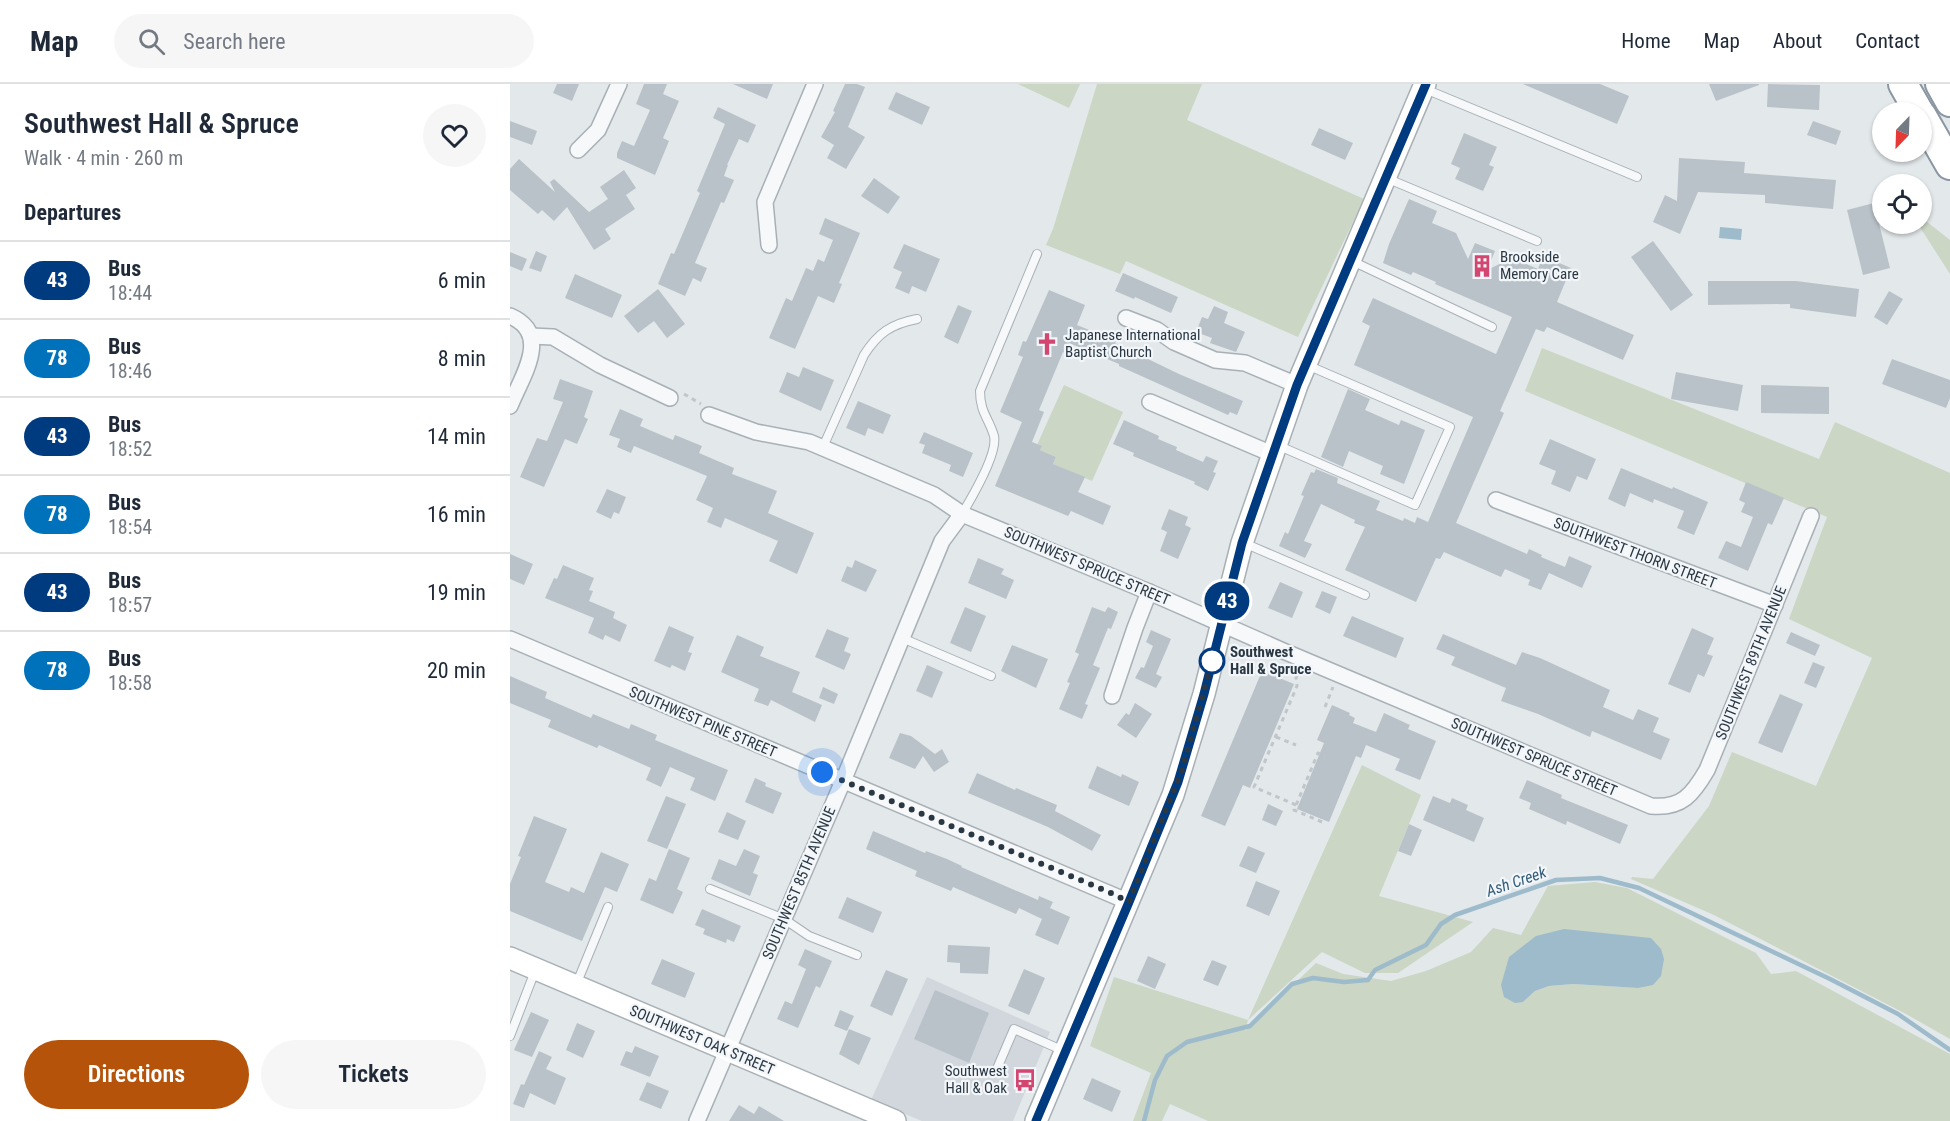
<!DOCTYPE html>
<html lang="en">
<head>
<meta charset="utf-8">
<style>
  body { margin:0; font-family:"Roboto Condensed",sans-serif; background:#f6f6f7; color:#1f2937; height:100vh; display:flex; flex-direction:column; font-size:22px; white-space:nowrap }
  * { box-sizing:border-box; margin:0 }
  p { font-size:20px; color:#747a83 }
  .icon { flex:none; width:33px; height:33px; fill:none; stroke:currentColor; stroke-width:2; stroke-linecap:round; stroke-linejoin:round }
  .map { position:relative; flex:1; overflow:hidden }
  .side { display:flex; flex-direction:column; background:#fff; width:510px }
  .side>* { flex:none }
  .badge { padding:0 12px; border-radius:20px; font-size:21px; line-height:39px }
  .needle { width:39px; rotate:203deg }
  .controls { position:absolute; left:1362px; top:18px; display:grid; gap:12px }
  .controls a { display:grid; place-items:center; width:60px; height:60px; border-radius:50%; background:#fff; box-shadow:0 2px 4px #0004; font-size:30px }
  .you { position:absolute; width:30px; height:30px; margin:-15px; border:4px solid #fff; border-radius:50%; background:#1a73e8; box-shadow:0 0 0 9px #1a73e833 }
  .map>.badge { position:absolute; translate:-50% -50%; box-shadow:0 0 0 3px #fff }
  h2 { padding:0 24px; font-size:22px; line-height:54px }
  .round { display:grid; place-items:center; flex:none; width:63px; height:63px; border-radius:32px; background:#f6f6f7 }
  .headline { display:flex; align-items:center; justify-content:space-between; height:102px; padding:0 24px }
  h1 { font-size:28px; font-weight:600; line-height:45px }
  .action { display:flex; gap:12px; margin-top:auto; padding:12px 24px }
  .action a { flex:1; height:69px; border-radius:36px; background:#b45309; color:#fff; font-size:24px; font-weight:600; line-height:69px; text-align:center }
  .action a+a { background:#f6f6f7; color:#1f2937 }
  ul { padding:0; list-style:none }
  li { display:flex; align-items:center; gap:18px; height:78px; padding:0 24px; border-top:2px solid #e0e1e3 }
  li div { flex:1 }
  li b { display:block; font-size:22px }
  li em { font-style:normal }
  li .badge { min-width:66px; font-weight:700; text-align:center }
  header { display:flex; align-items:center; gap:36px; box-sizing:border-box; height:84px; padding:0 30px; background:#fff; border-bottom:2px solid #e0e1e3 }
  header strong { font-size:28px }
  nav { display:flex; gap:33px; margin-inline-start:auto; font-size:21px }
  .search { width:420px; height:54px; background:#f6f6f7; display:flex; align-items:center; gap:15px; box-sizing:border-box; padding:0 21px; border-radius:33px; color:#747a83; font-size:22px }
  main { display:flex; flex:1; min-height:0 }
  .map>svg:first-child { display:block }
  .built { fill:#d1d7dd }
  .green { fill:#cbd6c4; fill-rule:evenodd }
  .water { fill:#9ebbcc }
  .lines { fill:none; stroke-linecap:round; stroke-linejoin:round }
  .stream { stroke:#9ebbcc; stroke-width:4.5 }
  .building { fill:#bac2c9 }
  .lane-casing { stroke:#a8b0b6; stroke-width:10 }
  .street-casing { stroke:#a8b0b6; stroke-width:18 }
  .secondary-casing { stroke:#a8b0b6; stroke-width:24 }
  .highway-casing { stroke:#8a97a3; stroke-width:32 }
  .path { stroke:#c1c6ca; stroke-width:3; stroke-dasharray:4.5 4.5; stroke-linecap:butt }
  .lane { stroke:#f6f8f9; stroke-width:8 }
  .street { stroke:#f6f8f9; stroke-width:15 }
  .secondary { stroke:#fff; stroke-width:21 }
  .highway { stroke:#fff; stroke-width:28 }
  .line-casing { stroke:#fff; stroke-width:14 }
  .line { stroke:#003b80; stroke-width:9 }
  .walk { stroke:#2a3844; stroke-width:6; stroke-dasharray:0 10.8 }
  .stop-dot { fill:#fff; stroke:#003b80; stroke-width:3 }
  .labels { text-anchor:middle; stroke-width:4.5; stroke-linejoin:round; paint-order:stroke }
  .poi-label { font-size:15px; fill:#2a3844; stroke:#f3f6f9; text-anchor:start }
  .street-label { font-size:15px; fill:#2a3844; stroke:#f3f6f9 }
  .stop-label { font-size:15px; font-weight:bold; fill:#2a3844; stroke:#f3f6f9; text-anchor:start }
  .water-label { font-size:16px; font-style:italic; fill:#335d7a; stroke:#f3f6f9 }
</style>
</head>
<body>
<header>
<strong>Map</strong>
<div class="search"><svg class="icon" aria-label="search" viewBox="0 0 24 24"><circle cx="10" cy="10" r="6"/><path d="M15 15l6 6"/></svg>Search here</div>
<nav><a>Home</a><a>Map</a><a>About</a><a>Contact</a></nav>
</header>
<main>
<section class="side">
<div class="headline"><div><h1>Southwest Hall &amp; Spruce</h1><p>Walk · 4 min · 260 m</p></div><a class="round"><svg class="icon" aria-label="heart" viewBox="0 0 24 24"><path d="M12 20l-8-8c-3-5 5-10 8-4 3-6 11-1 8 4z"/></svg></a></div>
<h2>Departures</h2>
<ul>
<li><span class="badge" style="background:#003b80;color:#fff">43</span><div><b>Bus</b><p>18:44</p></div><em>6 min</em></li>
<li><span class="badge" style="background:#0072bc;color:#fff">78</span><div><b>Bus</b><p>18:46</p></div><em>8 min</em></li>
<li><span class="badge" style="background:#003b80;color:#fff">43</span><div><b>Bus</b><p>18:52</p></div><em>14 min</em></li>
<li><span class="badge" style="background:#0072bc;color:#fff">78</span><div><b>Bus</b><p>18:54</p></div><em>16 min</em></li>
<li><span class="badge" style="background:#003b80;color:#fff">43</span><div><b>Bus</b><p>18:57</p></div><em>19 min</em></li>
<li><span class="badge" style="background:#0072bc;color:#fff">78</span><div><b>Bus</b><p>18:58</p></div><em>20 min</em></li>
</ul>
<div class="action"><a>Directions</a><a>Tickets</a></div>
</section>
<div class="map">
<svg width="1440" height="1037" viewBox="0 0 1440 1037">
  <rect width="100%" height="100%" fill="#e3e8eb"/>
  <path class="built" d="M417,893L540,948L503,1037H412L361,1016Z"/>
  <g class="green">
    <path d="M508,0H570L559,24Z"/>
    <path d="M587,0H692L677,36L854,115L788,253L616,177L610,190L536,161L543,145Z"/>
    <path d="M1412,134L1440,156V190L1408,140H1412Z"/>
    <path d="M1032,264L1309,375L1325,338L1440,389V955L1396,930L1204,831L1121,795L1122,793L1143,795L1199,722L1222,668L1306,702L1362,574L1279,535L1317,433L1015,307Z"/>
    <path d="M554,301L613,328L582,397L543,380L546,373L530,366L531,362L527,361Z"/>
    <path d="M852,681L911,711L869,812L963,838L888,889H855L812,868L738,936L735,947L806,879L833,890L881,897L916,887L961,868L983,844L1011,851L1038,802L1085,798L1117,804L1246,869L1261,890L1286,887L1440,970V1037H698L660,1020L652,1037H623L641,989L580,962L604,893L738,936ZM1151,891L1128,904L1063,900L1039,902L1025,907L1013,918L991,901Z"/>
  </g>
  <g class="water">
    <path d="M1210,143L1232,145L1231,156L1209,154Z"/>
    <path d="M1054,845L1141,854L1151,865L1154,875L1151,892L1143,901L1128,904L1063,900L1039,902L1025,907L1013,918L1005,919L994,913L991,901L999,873L1026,852Z"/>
  </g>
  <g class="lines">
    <path class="stream" d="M634,1037L645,996L657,972L677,958L740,942L782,900L803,894L834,898L858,896L865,886L916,861L931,840L945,831L1046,796L1090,794L1129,804L1320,895L1388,930L1440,966"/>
  </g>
  <g class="building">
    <path d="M47,0H69L62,17L43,9Z"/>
    <path d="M134,0H157L153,10L169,17L153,54L159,57L145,91L107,74V69L112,57L124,62L140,26L126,20Z"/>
    <path d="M223,0H263L257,15Z"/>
    <path d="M335,0H347L355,3L338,43L355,53L336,85L317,74L324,61L311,53L325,28L323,27Z"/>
    <path d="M1013,0H1090L1119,12L1107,40Z"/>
    <path d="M1199,0H1249V1L1206,17Z"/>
    <path d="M1258,0L1310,1L1309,26L1257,23Z"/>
    <path d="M386,8L420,23L412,41L378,25Z"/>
    <path d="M208,23L246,41L238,59L229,55L217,81H218L214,92L224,96L214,119L211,118L185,179L197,184L191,198L183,194L175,212L148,200L161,169L164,170L190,109L187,107L215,40L203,34Z"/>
    <path d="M0,37L27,47L22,61L0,53Z"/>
    <path d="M1303,37L1331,47L1326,61L1297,51Z"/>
    <path d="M809,44L843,59L835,76L801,61Z"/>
    <path d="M954,49L987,63L979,81L984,83L973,107L945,95L950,84L941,80Z"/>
    <path d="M1169,74L1235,78L1234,89L1326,96L1323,125L1255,119V111L1188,108L1170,150L1143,138L1155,111L1167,117Z"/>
    <path d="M9,75L45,108L40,98L44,95L79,128L98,115L90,103L114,86L126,104L116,111L125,125L95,145L101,155L84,166L57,123L44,137L32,126L28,130L0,106V85Z"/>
    <path d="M364,94L390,113L378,130L351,112Z"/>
    <path d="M899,115L927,127L922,139L946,149L958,175L965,159L985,167L977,186L1002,174L1028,185L1033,172L1061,184L1047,218L1124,251L1113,276L1037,243L1034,248L1026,245L990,327L994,329L946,439L1017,470L1019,465L1032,471L1031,473L1055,483L1059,472L1082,482L1072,504L1039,489L1031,506L1018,501L1020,496L995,485L991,493L934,468L930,475L926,474L906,518L835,486L855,443L844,439L845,436L811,420L794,457L802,460L795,474L769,462L775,448L778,450L794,412L791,411L801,388L804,389L806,385L828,394L827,399L870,417L866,426L893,437L894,434L905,439L907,433L918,438L963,333L844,281L860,242L852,238L863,214L986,270L1002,233L925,200L926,198L903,188L901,191L873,179L879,160Z"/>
    <path d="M1364,119L1380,184L1353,191L1337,126Z"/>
    <path d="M315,134L350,149L329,199L332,200L324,219L308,212L285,265L259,254L276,214L282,217L296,184L303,187L308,175L314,178L323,156L309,150Z"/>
    <path d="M1143,157L1183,211L1161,227L1121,173Z"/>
    <path d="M394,160L430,175L416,208L402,202L399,210L385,204L392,188L383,184Z"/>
    <path d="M26,167L37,172L31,188L19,184Z"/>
    <path d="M0,168L17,175L12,187L0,182Z"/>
    <path d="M613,189L668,213L661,229L625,213L624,215L605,207Z"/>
    <path d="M65,190L112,211L102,234L55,214Z"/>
    <path d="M1198,197H1286L1349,205L1346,233L1280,224V220L1198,221Z"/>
    <path d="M148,205L175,240L157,254L144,237L128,249L114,232Z"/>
    <path d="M539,206L575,221L567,241L606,257L605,259L669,290L733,317L727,331L720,328L718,331L609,282V280L559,259L555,269L553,268L529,326L534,328L522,358L532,362L530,366L546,373L543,380L575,393L568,408L601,422L593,441L561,427L558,432L485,402L512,338L490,328L513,273L508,271L513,257L516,258Z"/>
    <path d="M1379,207L1393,215L1377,241L1364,233Z"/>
    <path d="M448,221L462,227L448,260L434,253Z"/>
    <path d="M704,222L718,228L714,239L735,248L726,268L700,259L702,254L686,248L692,233L698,235Z"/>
    <path d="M1382,275L1440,296V314L1436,324L1372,300Z"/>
    <path d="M293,283L324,296L311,327L269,308L277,288L289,293Z"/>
    <path d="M1166,288L1233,301L1228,327L1161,315Z"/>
    <path d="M50,295L83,307L74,333L78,335L67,360L55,355L34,403L10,393L27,354L37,357L53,318L43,315Z"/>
    <path d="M1251,301L1319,303V330L1251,329Z"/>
    <path d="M838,305L860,315L855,326L889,341L891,336L915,346L894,400L870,390L873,382L839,367L833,383L811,373Z"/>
    <path d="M348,317L381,331L373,350L358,344L355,352L336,344Z"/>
    <path d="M110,325L133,335L130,342L163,356L165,351L192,362L189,369L224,384L222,390L267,407L258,429L304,449L287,490L259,477L268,457L215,434L211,444L197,438L203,424L186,416L197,392L124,362L121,369L107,363L110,355L99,351Z"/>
    <path d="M614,336L649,352L648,355L667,363L666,366L693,378L696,372L708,377L703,388L706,389L698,407L684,400L685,398L623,372L624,369L603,360Z"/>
    <path d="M414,348L463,369L453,393L439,387L441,381L412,369L415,361L409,359Z"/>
    <path d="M1040,355L1086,375L1077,396L1067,392L1060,408L1041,400L1046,387L1029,380Z"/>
    <path d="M1111,384L1162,405L1163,403L1198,418L1184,451L1167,444L1174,427L1144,415L1143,419L1120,409L1115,423L1098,415Z"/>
    <path d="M1236,398L1274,414L1262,441L1258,439L1238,487L1208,474L1216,457L1231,463L1243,433L1231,428L1235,419L1229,416Z"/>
    <path d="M97,405L116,413L109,430L104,428L101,435L86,428Z"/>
    <path d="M659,425L678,433L675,441L681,444L668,475L650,467L657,448L651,445Z"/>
    <path d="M0,470L23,480L14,501L0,495Z"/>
    <path d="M468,474L494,485L491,490L504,496L496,515L458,499Z"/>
    <path d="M345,476L367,486L356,508L331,497L337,482L342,484Z"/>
    <path d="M53,481L84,494L79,506L83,507L79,517L105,528L103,534L117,541L110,558L95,551L93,556L78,549L84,534L35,514L44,494L47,495Z"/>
    <path d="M770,498L793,508L782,534L758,524Z"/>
    <path d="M812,507L827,513L820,530L805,523Z"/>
    <path d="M455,523L476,532L461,568L440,559Z"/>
    <path d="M582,523L595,528L598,523L608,528L601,545L598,544L583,581L590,584L575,620L578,621L572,635L549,625L560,599L557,598L569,570L565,568Z"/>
    <path d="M842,532L894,554L886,574L833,552Z"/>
    <path d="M159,542L184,553L178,568L182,569L175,587L162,581L160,584L144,577Z"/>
    <path d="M1182,544L1204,554L1197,570L1203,572L1194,593L1188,590L1180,609L1158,600Z"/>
    <path d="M317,545L339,554L334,567L341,570L334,586L305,573Z"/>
    <path d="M641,546L661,555L646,590L652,593L646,604L625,594L631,583L634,584L643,562L636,558Z"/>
    <path d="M1281,548L1310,561L1305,572L1276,559Z"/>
    <path d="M933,550L1006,581L1012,568L1030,574L1100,606L1093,623L1123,636L1128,625L1149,634L1143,648L1160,655L1151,676L1082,647L1080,653L1028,630L991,617L996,604L941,581L945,573L926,565Z"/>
    <path d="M227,551L254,563L250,572L290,588L282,608L312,621L305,638L261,616L258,622L244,617L249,605L211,588Z"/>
    <path d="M502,561L538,575L526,604L491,587Z"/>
    <path d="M1303,578L1315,583L1306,604L1294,599Z"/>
    <path d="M417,581L433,588L422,614L406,607Z"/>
    <path d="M752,587L784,600L740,704L733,701L715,742L691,732Z"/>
    <path d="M0,592L37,608L35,614L81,634L83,630L119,645L121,640L147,651L145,656L218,686L205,717L180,706L185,694L160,683L151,703L136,696L141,684L89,661L87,664L38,643L41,636L0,619Z"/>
    <path d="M313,603L328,610L324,620L309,614Z"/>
    <path d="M1270,610L1293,620L1272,669L1248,659Z"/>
    <path d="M625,619L642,630L626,654L607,641L616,629L619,631Z"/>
    <path d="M822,621L840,629L839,631L845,634L843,639L866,648L874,629L900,641L898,645L926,657L910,696L885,686L890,675L856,661L851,674L846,672L819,738L787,725L814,659L807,656Z"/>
    <path d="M390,649L401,652L425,670L432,665L439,678L424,688L413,672L405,685L379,674Z"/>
    <path d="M587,682L611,693L612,690L629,698L619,722L578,704Z"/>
    <path d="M467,689L505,706L506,704L547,721L545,727L591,751L582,767L538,743L458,709Z"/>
    <path d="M245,694L256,699L255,702L272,709L263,730L235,718Z"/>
    <path d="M1017,696L1052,711L1051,714L1118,741L1110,760L1057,737L1056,741L1019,725L1021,719L1009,714Z"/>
    <path d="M156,712L176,720L157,765L137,757Z"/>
    <path d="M923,712L940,719L942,714L958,721L956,726L974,734L964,758L913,736Z"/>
    <path d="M758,720L773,727L766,742L752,736Z"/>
    <path d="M217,728L236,737L228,756L208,748Z"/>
    <path d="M24,732L57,745L35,798L59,808L61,803L74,809L91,768L119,780L107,808L95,803L72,857L0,827V800L11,773L8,772Z"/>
    <path d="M899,740L912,746L901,772L888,767Z"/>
    <path d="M363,747L415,769L416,767L437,775L452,782L451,783L528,816L529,812L543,818L540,824L560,833L548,861L525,851L532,835L509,824L506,830L443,803L441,807L405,792L407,787L356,765Z"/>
    <path d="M738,762L755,769L746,789L729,782Z"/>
    <path d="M159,765L180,774L167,805L173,808L163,830L130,816L139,794L146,797Z"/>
    <path d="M234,765L250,772L243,789L248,791L240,812L201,795L209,775L226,782Z"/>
    <path d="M746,797L770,807L759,832L736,822Z"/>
    <path d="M337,813L372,828L363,849L328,834Z"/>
    <path d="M192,825L231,842L224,858L217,855L216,859L193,850L195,845L185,841Z"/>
    <path d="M438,861L480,863L478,890L450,889V879L437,878Z"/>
    <path d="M295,865L322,877L310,904L306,902L288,944L267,935L275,917L282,920L296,885L288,881Z"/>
    <path d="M638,872L656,880L645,905L627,897Z"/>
    <path d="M152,875L185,889L175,914L141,900Z"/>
    <path d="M702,876L717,882L708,902L693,896Z"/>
    <path d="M514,885L535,894L519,931L498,922Z"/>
    <path d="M376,886L398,895L382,932L360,922Z"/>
    <path d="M425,906L479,929L459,979L404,955Z"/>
    <path d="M330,926L344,932L337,947L324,942Z"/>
    <path d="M21,928L39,936L22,973L4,966Z"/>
    <path d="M67,939L85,947L73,974L56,966Z"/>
    <path d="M339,945L361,954L349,981L329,970Z"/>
    <path d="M125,962L149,972L140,993L110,981L116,967L122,969Z"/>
    <path d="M29,967L42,973L36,985L56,994L45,1021L20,1009L14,1024L3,1020L11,1000L14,1001Z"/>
    <path d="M582,994L611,1007L602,1028L573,1015Z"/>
    <path d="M137,998L159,1007L151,1025L129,1016Z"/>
    <path d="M229,1021L244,1030L249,1022L274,1037H219Z"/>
  </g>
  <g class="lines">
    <g class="lane-casing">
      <g id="lane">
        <path d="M915,5L1127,93"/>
        <path d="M876,94L1027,157"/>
        <path d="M842,177L982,243"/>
        <path d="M767,361L905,421L940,343L797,281"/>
        <path d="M313,363L354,271C368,249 381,240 407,235"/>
        <path d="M452,430C461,415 488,369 484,352C479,334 470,329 470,307L527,170"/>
        <path d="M734,459L855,511"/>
        <path d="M392,554L481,592"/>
        <path d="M200,805L274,835L299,852L347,871"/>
        <path d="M66,901L98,823"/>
        <path d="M0,952L25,887"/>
        <path d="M486,987L504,945L554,967"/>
      </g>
    </g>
    <g class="street-casing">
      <g id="street">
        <path d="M68,66L88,46L109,0"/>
        <path d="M259,161L255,118L305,0"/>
        <path d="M0,232C42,250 12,292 0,322"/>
        <path d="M616,234L647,246L664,258L705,276L735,279L787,301"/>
        <path d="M21,252L43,253L90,281L160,314"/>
        <path d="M640,318L762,370"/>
        <path d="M199,331L246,348L299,358L424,411L452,430L639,508L771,566L1141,722C1172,725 1183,710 1197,686L1301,432"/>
        <path d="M986,416L1265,521"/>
        <path d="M0,555L619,818"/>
        <path d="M602,612L625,544L639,508"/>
        <path d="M187,1037L333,697L432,457L452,430"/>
      </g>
    </g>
    <g class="secondary-casing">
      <g id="secondary">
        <path d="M0,874L385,1037"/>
        <path d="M526,1037L663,711L694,610L732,459L787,301L915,0"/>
      </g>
    </g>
    <g class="highway-casing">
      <g id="highway">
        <path d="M1393,0L1409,28"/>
        <path d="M1430,0L1440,18"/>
        <path d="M1412,32L1440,81"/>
      </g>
    </g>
    <g class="path">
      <path d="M174,310L191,320"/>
      <path d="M815,623L823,603"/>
      <path d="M766,653L786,661"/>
      <path d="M786,721L744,703L787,602L786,594L788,588"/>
      <path d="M812,738L784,726L808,669L815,672"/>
    </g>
    <use href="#lane" class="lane"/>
    <use href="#street" class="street"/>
    <use href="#secondary" class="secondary"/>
    <use href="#highway" class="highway"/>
  </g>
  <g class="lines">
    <g class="line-casing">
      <path id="line" d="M526,1037L619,818L668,698L694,610L732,459L787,301L916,0"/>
    </g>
    <use href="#line" class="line"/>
    <path class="walk" d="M312,688L599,808L619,818L672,686L703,574L702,577"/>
  </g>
  <defs>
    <g id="building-bare" transform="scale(1.8)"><path d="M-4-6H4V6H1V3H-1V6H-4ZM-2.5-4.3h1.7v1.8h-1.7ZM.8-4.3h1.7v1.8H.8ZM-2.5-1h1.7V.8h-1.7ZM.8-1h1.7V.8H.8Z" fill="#d24670" stroke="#f3f6f9" stroke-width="2.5" paint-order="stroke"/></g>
    <g id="church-bare" transform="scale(1.8)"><path d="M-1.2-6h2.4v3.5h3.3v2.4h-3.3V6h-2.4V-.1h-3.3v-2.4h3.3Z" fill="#d24670" stroke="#f3f6f9" stroke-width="2.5" paint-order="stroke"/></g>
    <g id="bus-bare" transform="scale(1.8)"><path d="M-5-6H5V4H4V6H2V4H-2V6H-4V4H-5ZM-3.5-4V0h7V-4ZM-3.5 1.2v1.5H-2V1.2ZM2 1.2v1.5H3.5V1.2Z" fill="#d24670" stroke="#f3f6f9" stroke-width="2.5" paint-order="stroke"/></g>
  </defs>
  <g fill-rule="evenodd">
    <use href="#building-bare" x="972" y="182"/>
    <use href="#church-bare" x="537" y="260"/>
    <use href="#bus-bare" x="515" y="996"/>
  </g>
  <circle class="stop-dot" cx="702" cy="577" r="12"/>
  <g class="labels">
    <g class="poi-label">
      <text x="990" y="178">Brookside<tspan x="990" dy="17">Memory Care</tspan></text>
      <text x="555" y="256">Japanese International<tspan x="555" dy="17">Baptist Church</tspan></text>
      <text x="497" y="992" text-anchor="end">Southwest<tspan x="497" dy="17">Hall &amp; Oak</tspan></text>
    </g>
    <g class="street-label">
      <text transform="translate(1125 469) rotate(21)" y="5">SOUTHWEST THORN STREET</text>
      <text transform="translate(577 482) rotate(23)" y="5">SOUTHWEST SPRUCE STREET</text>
      <text transform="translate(1241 579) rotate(-68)" y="5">SOUTHWEST 89TH AVENUE</text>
      <text transform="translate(193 638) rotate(23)" y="5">SOUTHWEST PINE STREET</text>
      <text transform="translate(1024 673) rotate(23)" y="5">SOUTHWEST SPRUCE STREET</text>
      <text transform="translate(289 799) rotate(-67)" y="5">SOUTHWEST 85TH AVENUE</text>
      <text transform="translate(192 956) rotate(23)" y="5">SOUTHWEST OAK STREET</text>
    </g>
    <g class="stop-label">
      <text x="720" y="573">Southwest<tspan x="720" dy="17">Hall &amp; Spruce</tspan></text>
    </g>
    <g class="water-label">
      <text transform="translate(1006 797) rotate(-19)" y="6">Ash Creek</text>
    </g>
  </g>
</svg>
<div class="controls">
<a><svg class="needle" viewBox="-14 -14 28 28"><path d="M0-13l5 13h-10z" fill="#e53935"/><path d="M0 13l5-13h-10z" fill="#747a83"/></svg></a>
<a><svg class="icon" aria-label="locate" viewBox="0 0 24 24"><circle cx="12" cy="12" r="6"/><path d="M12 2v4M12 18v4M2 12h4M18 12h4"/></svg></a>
</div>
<div class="you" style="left:312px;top:688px"></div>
<b class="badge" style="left:717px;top:517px;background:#003b80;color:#fff">43</b>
</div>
</main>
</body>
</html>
